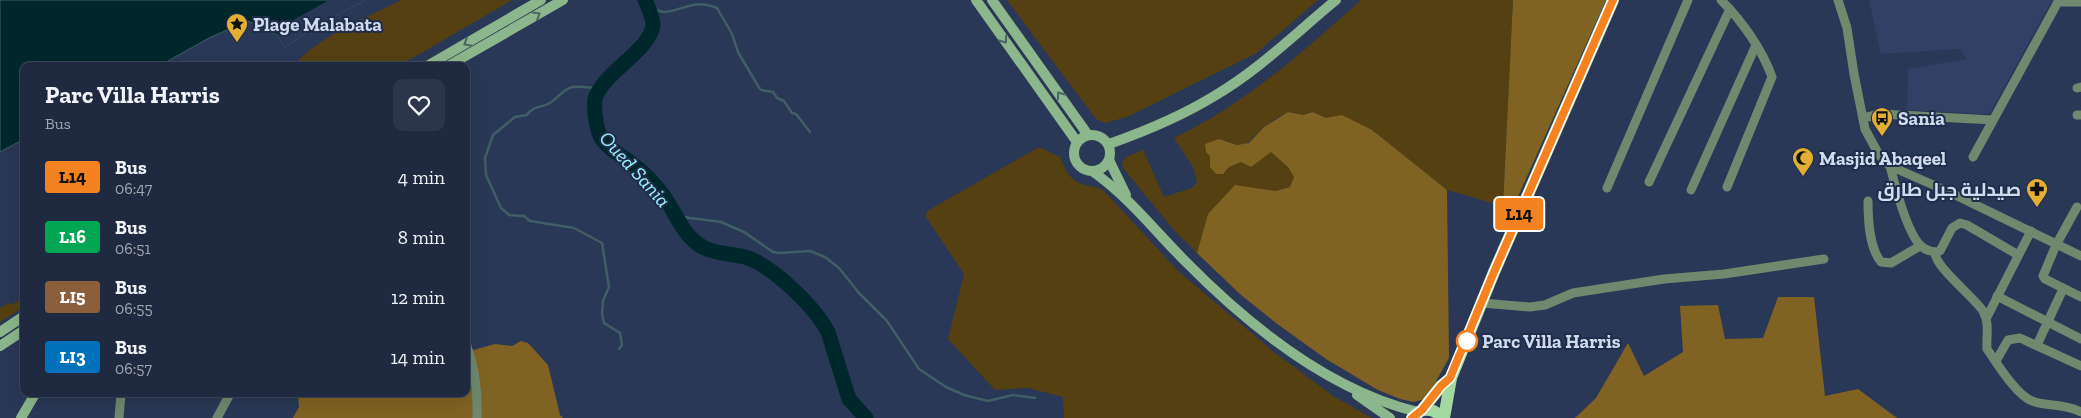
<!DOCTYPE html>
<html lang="en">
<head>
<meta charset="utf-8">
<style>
  body { margin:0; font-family:"Zilla Slab",Cairo,serif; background:#2c364b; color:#f1f3f6; height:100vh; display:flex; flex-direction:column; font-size:19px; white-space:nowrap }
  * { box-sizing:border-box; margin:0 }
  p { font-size:16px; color:#a1a7b1 }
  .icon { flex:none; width:28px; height:28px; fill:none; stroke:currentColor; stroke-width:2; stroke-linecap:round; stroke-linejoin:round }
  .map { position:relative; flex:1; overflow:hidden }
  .side { position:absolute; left:20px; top:62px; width:450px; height:335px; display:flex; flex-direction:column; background:#1f2a40; border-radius:10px; box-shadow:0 5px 20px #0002,0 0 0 1px #3c4659 }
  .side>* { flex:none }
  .badge { padding:0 10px; border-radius:4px; font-size:18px; line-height:32px }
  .map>.badge { position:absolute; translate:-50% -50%; box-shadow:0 0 0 2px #fff }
  .round { display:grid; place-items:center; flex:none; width:52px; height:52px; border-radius:10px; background:#2c364b }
  .summary { display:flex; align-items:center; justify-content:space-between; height:85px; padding:0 25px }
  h1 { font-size:24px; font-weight:700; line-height:38px }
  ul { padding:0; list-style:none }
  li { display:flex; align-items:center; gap:15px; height:60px; padding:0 25px }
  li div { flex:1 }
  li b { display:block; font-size:19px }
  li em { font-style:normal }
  li .badge { min-width:55px; font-weight:700; text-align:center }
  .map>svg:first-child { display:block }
  .built { fill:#314166 }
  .green { fill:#544011 }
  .forest { fill:#806322 }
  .water { fill:#00282c; stroke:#3f5e66 }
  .pier { fill:#293856 }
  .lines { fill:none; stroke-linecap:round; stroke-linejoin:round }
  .stream { stroke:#3f5e66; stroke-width:2.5 }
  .river { stroke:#00282c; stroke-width:15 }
  .street { stroke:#6e896e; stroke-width:9 }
  .secondary { stroke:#8cb68b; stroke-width:10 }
  .primary { stroke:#a2d9a1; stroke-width:12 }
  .oneway { stroke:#4b6464 }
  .line-casing { stroke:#fff; stroke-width:11 }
  .line { stroke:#f58220; stroke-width:8 }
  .stop-dot { fill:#fff; stroke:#f58220; stroke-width:2.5 }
  .labels { text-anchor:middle; stroke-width:4; stroke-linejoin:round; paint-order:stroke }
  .poi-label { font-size:19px; font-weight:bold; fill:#d1dbee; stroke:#202d4a; text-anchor:start }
  .stop-label { font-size:19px; font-weight:bold; fill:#d1dbee; stroke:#202d4a; text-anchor:start }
  .water-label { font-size:20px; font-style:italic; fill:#9af2fb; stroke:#202d4a }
</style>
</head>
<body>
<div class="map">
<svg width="2081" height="418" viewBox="0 0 2081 418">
  <rect width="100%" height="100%" fill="#293856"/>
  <path class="built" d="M1869,0H2052L1990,113L1984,114L1907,110L1908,69L1967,59L1959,49L1881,54Z"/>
  <g class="green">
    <path d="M401,0H512L399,66H294C313,39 370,16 401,0Z"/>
    <path d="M1007,0H1318L1255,54L1127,117L1105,123L1096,119Z"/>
    <path d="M1361,0H1513L1503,206L1447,190L1372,130L1334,118H1326L1313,112L1303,115L1288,112C1280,116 1271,121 1264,127C1243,145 1251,150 1219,139L1213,143L1210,167L1223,174L1229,167L1241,162L1251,167L1271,151L1288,167L1294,177L1290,187L1276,191L1257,189L1208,214L1197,253L1173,229L1123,168L1122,163L1126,157L1143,150L1164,197L1192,188L1197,182L1193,167L1174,138C1245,104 1303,52 1361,0Z"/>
    <path d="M1039,147L1060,157C1065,170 1070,181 1085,185C1093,187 1097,186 1104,191L1178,271L1274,352L1333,396L1372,418H1064L1063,397L1028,388L995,390L948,339L964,274L926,217L927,211Z"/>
    <path d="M24,297V307L0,322V308L8,303L11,305Z"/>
  </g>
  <g class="forest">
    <path d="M1513,0H1606L1516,201L1503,206Z"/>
    <path d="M1288,112L1303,115L1313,112L1326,118L1342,115L1372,130L1447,190L1449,358L1429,394L1424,399L1414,402L1400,399L1378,390L1326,359L1276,323L1241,295L1197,253L1208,214L1235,185L1276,191L1290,187L1294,177L1288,167L1271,152L1251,167L1241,162L1229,167L1223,174H1216L1210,167V156L1206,152L1205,144L1219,139L1237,145L1249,143L1264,127Z"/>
    <path d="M1778,297H1814L1825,396L1858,389L1897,418H1575L1596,398L1628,343L1644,376L1683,352L1680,306L1718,305L1725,339L1763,338Z"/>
    <path d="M521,341L528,343L548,365L560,415L563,418H293L299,407L298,394H466V352L495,344L512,346Z"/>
  </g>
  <path class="water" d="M0,0H365L315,26L285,47L277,35L248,21L211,37L159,66H24V139L0,152Z"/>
  <path class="pier" d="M329,0H365L315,26L285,47L277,35L290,22Z"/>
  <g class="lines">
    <g class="stream">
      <path d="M646,2C665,20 672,9 693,5C702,3 709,5 717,8L732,34L738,52L758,86L761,90L773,92L777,98L784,101L792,113L796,114L810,132"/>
      <path d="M607,80C589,93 591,85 573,87C564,88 558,98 550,103C542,108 533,105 527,115L515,117L493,135L485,158L486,175L501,208L509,215L524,216L530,221L574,228L602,243L609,287L603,301L602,314L604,323L620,333L622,345L619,349"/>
      <path d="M675,216L721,222L744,232L773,252L779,253L810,251L825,257L839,268L859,293L887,321L919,369L946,387L964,395L988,401L1013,395L1035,398"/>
    </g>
    <path class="river" d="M645,0C648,7 653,17 653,25C650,51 603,72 595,99C594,103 595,109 595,114C596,122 597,132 602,139C610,151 623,156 634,165C644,173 656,185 663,195C675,211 681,232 698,244C711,254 729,253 745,257C772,265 815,307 828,332L849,399L866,418"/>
    <g class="street">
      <path d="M1721,0C1742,21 1762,49 1772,77L1727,187"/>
      <path d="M1838,0L1847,28L1854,74L1865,129L1879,155L1890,166L1947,191L2081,256"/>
      <path d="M2058,2H2081"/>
      <path d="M2077,88L2081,87"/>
      <path d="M2077,115H2081"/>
      <path d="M1863,118L1880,114L1993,120"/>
      <path d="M1973,157L2059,0"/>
      <path d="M1890,166C1895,186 1906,229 1919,244C1924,250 1933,253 1940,251L1952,228L1960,223L1967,225L2018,255"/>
      <path d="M1649,182L1730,9"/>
      <path d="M1607,188L1688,0"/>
      <path d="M1691,190L1756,45"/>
      <path d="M1868,201C1868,220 1869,247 1881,262L1891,263L1920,246"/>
      <path d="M2077,207L2056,245L2043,276L2045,279L2081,297"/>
      <path d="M1935,253C1936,268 1974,297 1983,311C1990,324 1986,335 1987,349C1997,363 2016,395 2032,401C2048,407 2063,403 2081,412"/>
      <path d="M1997,296L2081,339"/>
      <path d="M1482,303L1530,307L1545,305L1573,293L1664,279L1724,274L1824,259"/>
      <path d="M1987,317L2031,231"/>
      <path d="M466,343C475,367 478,393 477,418"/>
      <path d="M2037,345L2063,289"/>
      <path d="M1996,361L2008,340L2020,338L2081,366"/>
      <path d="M119,418L121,394"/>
      <path d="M217,418L230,394"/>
    </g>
    <g class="secondary">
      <path d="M976,0L1077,142"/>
      <path d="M992,0L1088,135"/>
      <path d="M427,66L541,0"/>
      <path d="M448,66L563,0"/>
      <circle cx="1092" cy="153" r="18"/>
      <path d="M1109,144C1146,131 1182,116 1216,95C1260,69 1297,32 1336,0"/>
      <path d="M1109,160L1126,195"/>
      <path d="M1092,171C1129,197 1153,229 1185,261C1247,324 1330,391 1418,412"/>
      <path d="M0,332L24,316"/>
      <path d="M0,346L24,330"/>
      <path d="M1357,395L1390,418"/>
      <path d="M21,418L35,394"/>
    </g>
    <g class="primary">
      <path d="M1422,410L1441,386L1451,378"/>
      <path d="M1412,418C1420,407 1434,407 1442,418"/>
      <path d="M1444,418L1451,378L1494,272L1613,0"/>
    </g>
  </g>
  <defs><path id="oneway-chevron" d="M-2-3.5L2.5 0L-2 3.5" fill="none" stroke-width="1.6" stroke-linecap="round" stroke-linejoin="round" transform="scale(1.25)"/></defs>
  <g class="oneway">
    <use href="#oneway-chevron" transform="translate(537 15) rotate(-30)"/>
    <use href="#oneway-chevron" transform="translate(1004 40) rotate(55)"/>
    <use href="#oneway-chevron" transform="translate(467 43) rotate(149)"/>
    <use href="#oneway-chevron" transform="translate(1060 95) rotate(-125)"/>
  </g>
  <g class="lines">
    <g class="line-casing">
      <path id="line" d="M1412,418L1422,410L1441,386L1450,378L1494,272L1613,0"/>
    </g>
    <use href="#line" class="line"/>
  </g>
  <defs>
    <g id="sight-pin" transform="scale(1.125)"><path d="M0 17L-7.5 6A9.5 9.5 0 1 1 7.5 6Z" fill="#e2af34" stroke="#202d4a"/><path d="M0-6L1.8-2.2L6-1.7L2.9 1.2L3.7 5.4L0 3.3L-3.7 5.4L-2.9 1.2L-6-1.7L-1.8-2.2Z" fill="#111"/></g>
    <g id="bus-pin" transform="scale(1.125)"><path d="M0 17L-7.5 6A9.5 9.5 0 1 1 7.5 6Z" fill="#e2af34" stroke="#202d4a"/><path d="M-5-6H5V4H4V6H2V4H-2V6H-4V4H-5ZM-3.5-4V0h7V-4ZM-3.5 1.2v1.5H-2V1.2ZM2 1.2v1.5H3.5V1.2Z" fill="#111"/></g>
    <g id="mosque-pin" transform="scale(1.125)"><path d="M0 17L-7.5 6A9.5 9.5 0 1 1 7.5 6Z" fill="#e2af34" stroke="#202d4a"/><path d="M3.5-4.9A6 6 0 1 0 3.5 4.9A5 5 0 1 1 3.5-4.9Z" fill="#111"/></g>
    <g id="pharmacy-pin" transform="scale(1.125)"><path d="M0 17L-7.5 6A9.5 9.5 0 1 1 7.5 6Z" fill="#e2af34" stroke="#202d4a"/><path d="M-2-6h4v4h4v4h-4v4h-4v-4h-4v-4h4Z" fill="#111"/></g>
  </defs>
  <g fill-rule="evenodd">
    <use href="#sight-pin" x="237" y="24"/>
    <use href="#bus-pin" x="1882" y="118"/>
    <use href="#mosque-pin" x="1803" y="158"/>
    <use href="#pharmacy-pin" x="2037" y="189"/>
  </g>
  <circle class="stop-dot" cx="1467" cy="341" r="10"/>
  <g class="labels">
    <g class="poi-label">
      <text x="253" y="31">Plage Malabata</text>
      <text x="1898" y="125">Sania</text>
      <text x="1819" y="165">Masjid Abaqeel</text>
      <text x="2021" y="196" text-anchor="end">صيدلية جبل طارق</text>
    </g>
    <g class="stop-label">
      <text x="1482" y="348">Parc Villa Harris</text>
    </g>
    <g class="water-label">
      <text transform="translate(635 169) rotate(48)" y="7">Oued Sania</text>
    </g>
  </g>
</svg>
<b class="badge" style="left:1519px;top:214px;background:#f58220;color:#111">L14</b>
<section class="side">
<div class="summary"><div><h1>Parc Villa Harris</h1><p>Bus</p></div><a class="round"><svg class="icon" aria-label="heart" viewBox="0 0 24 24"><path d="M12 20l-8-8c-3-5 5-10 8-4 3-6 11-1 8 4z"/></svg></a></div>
<ul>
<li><span class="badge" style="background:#f58220;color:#111">L14</span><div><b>Bus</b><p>06:47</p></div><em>4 min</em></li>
<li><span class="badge" style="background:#00a651;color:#fff">L16</span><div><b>Bus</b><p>06:51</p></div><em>8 min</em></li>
<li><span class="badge" style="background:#8b5e3c;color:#fff">LI5</span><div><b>Bus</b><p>06:55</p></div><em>12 min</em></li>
<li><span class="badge" style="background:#0072bc;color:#fff">LI3</span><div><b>Bus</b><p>06:57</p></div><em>14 min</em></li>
</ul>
</section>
</div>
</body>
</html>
